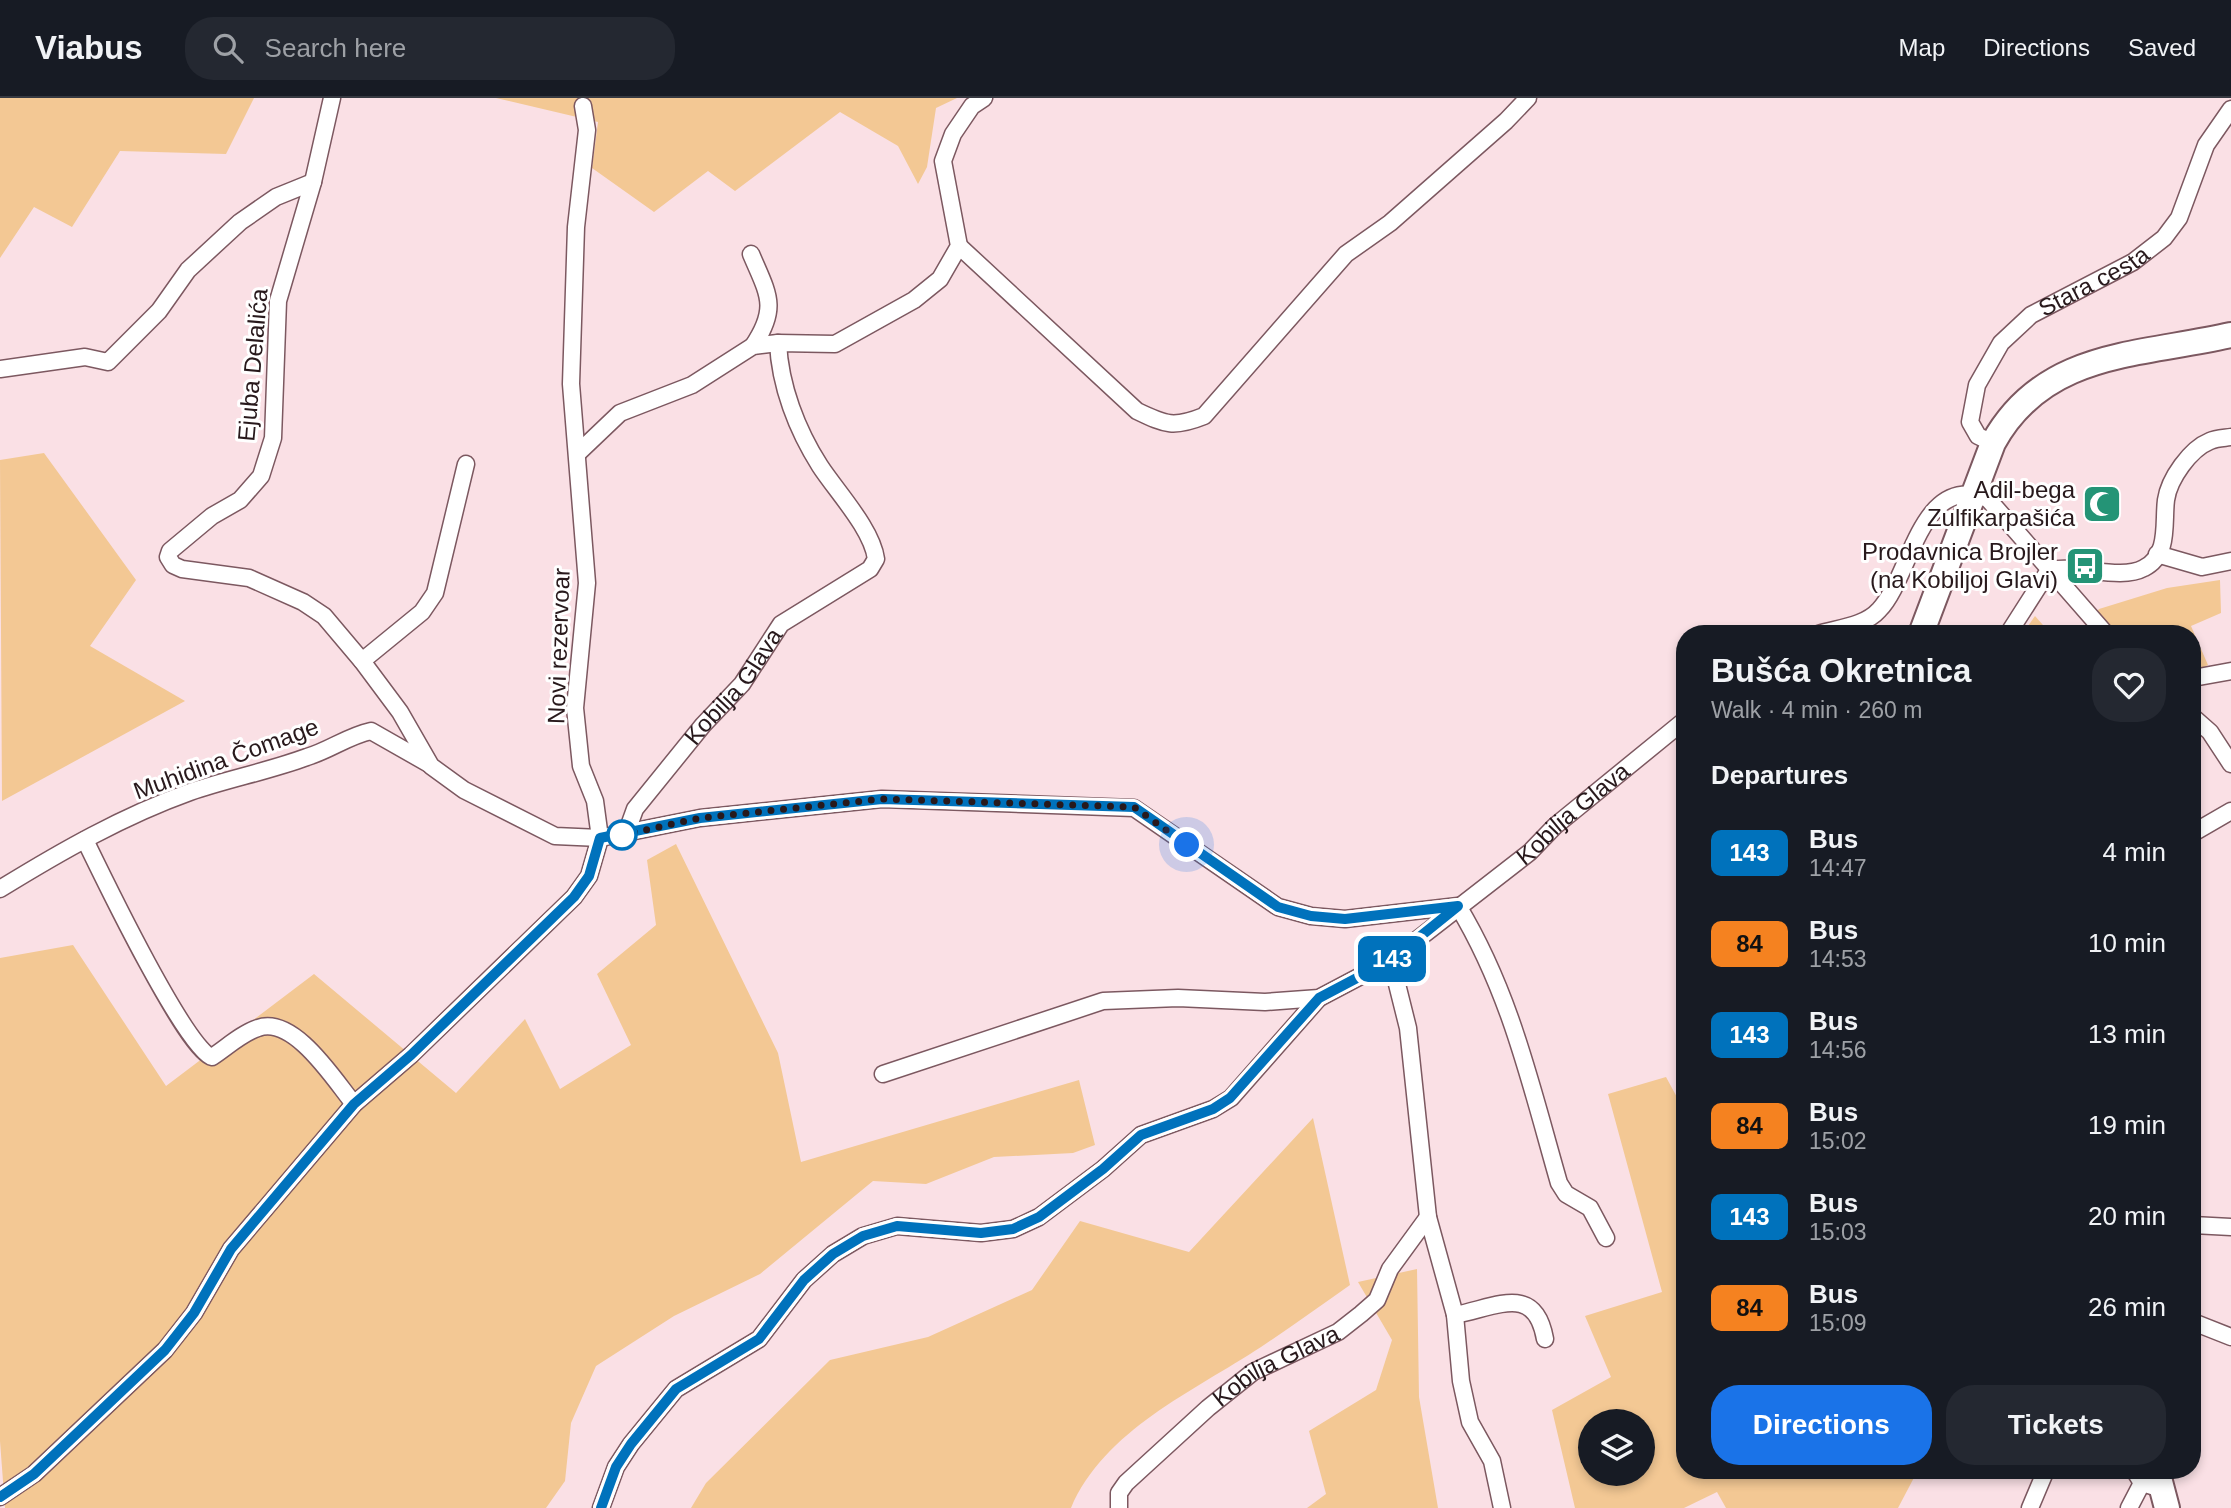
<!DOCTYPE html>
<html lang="en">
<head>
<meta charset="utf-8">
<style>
  body { margin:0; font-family:Arial,sans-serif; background:#242831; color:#f1f3f6; height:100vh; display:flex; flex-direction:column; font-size:26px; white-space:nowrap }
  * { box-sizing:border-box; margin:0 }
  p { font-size:23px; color:#9ea1a6 }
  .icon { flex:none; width:38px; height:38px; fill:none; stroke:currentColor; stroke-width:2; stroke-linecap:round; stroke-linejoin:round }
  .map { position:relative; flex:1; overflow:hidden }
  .drawer { position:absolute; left:1676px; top:527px; width:525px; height:854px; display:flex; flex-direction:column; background:#171b24; border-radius:28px; box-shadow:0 4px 10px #0003 }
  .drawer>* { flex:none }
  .badge { padding:0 14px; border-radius:10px; font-size:24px; line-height:46px }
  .fabs { position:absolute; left:1578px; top:1311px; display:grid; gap:14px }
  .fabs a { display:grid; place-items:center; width:77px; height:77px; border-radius:50%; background:#171b24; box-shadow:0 4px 10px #0003; font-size:35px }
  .you { position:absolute; width:35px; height:35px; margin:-18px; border:5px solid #fff; border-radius:50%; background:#1a73e8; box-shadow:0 0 0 10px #1a73e833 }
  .map>.badge { position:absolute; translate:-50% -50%; box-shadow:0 0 0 4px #fff }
  h2 { padding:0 35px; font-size:26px; line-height:63px }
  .round { display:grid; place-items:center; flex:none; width:74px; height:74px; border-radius:28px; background:#242831 }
  .headline { display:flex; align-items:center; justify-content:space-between; height:119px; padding:0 35px }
  h1 { font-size:33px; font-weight:700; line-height:52px }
  .action { display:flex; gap:14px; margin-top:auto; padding:14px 35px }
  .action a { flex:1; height:80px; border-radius:28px; background:#1a73e8; color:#fff; font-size:28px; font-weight:700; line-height:80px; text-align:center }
  .action a+a { background:#242831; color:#f1f3f6 }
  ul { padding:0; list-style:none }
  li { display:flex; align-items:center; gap:21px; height:91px; padding:0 35px }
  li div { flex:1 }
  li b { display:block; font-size:26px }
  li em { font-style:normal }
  li .badge { min-width:77px; font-weight:700; text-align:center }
  header { display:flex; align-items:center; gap:42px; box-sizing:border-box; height:98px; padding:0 35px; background:#171b24; border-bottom:2px solid #363941 }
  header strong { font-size:33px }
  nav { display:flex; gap:38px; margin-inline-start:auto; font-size:24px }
  .search { width:490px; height:63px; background:#242831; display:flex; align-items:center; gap:18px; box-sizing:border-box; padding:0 24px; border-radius:28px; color:#9ea1a6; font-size:26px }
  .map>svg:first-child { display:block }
  .green { fill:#f3c894; fill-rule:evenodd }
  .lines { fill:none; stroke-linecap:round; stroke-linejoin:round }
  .minor-casing { stroke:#7c5860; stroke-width:19 }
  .primary-casing { stroke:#7c5860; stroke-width:28 }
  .minor { stroke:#fff; stroke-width:16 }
  .primary { stroke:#fff; stroke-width:24 }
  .line-casing { stroke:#fff; stroke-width:16 }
  .line { stroke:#0072bc; stroke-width:10 }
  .walk { stroke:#28191c; stroke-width:7; stroke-dasharray:0 12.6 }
  .stop-dot { fill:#fff; stroke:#0072bc; stroke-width:3.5 }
  .labels { text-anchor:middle; stroke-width:6; stroke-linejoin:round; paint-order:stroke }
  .street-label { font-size:24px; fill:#28191c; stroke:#fff }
  .poi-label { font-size:24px; fill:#28191c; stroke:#fff; text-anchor:end }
</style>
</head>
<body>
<header>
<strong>Viabus</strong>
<div class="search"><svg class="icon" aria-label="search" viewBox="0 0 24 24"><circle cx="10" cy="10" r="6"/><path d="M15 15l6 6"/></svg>Search here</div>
<nav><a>Map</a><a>Directions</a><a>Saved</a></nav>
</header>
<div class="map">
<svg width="2231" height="1410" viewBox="0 0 2231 1410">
  <rect width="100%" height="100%" fill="#fae0e5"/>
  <g class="green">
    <path d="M0,0H254L226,56L120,53L72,129L34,109L0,160Z"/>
    <path d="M496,0H957L936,10L927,69L918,86L898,48L840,14L735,93L708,73L654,114L592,70L598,24Z"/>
    <path d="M44,355L136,482L90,548L185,603L2,703L0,362Z"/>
    <path d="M2220,482L2221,515L2191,528L2208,567L2193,575V536L2113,535L2093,518L2099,511L2167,490Z"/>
    <path d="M2035,518L2050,535H2034L2028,528Z"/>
    <path d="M676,746L778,955L801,1064L1079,982L1095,1047L1073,1055L994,1059L926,1086L873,1083L760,1176L674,1218L596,1268L571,1325L565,1383L546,1410H5L0,1343V860L73,847L166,988L314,876L456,995L525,921L560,991L631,947L597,876L656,827L647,762Z"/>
    <path d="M1666,979L1685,1014V1372H1918L1898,1410H1726L1717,1394L1684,1410H1575L1552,1312L1611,1279L1585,1218L1662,1194L1608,996ZM1591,1323H1643V1376H1591Z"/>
    <path d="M1313,1020L1350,1187C1320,1208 1291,1229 1261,1249C1194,1293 1104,1332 1071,1410H691L706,1385L830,1262L928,1239L1032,1192L1080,1123L1189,1154Z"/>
    <path d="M1417,1171L1419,1299L1438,1410H1307L1326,1396L1309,1333L1376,1292L1392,1242L1358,1184Z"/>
  </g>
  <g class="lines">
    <g class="minor-casing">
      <g id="minor">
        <path d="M332,0L313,84L278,203L273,340L261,378L240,402L212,418L170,453L168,459L173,467L182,471L249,480L303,504L324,518L362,563L400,614L431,668L464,692L555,738L600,740L700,720L882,701L1134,710L1278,809L1311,818L1345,821L1458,808C1511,896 1531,988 1559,1085L1566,1096L1590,1110L1606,1140"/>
        <path d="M959,148L1137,313C1166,327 1174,330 1204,318L1346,156L1390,125L1506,23L1528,0"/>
        <path d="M751,156C768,196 779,209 753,248"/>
        <path d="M0,271L85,259L108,264L159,213L188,172L240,124L276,99L313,84"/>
        <path id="s1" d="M1993,345L1978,338L1970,324L1977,287L2001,245L2031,217L2133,164L2164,140L2179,120L2206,47L2231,11"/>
        <path d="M578,355L620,315L692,287L753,248L778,245L835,246L914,202L940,181L959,148L943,63L953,36L972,8L984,0"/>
        <path d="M2157,456L2202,469L2231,463"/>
        <path d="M1818,536C1838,530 1865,528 1879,512C1912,478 1919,374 1988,401L2106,536"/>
        <path d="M2008,536L2049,472C2079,466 2120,483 2144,470C2170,457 2163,425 2166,402C2169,381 2190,351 2210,343C2216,340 2225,340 2231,339"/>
        <path d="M362,563L422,514L435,495L466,366"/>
        <path d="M2193,580L2231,573"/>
        <path d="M2193,619L2210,634L2231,666"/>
        <path d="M2193,735L2231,713"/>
        <path id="s2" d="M626,736L635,711L703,627L742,586L781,526L870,471L876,461C872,431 837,394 820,368C797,332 780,288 778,245"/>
        <path d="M85,742C101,775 187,954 212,959C226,950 242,935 258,930C294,917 335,983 354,1006"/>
        <path d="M0,791C60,754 123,718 190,694C228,681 269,673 307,659C330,652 348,638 371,633L429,666"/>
        <path d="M1391,862L1408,930L1428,1119L1455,1217L1461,1283L1470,1324L1492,1363L1502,1410"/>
        <path id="s3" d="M883,976L1103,903L1178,900L1265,904L1319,900L1391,862L1530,754L1555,728L1685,622"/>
        <path d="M2193,1127L2231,1129"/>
        <path d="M1455,1217C1497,1209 1535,1185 1545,1241"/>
        <path d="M2193,1224L2231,1239"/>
        <path d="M2134,1372L2142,1385L2164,1392"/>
        <path d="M0,1399L34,1376L165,1252L194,1215L231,1151L354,1006L411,957L574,799L589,778L600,740L595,703L581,668L575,610L587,485L571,286L576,129L587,32L583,8"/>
        <path d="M601,1410L616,1369L631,1346L676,1291L759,1241L804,1182L833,1156L863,1138L897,1128L981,1135L1013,1131L1039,1119L1103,1071L1141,1037L1213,1011L1231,1000L1319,900"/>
        <path id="s4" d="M1119,1410V1395L1126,1385L1208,1310L1253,1274L1338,1234L1361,1216L1377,1202L1390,1171L1428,1119"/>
        <path d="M2030,1410L2046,1372"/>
        <path d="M2129,1410L2142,1385"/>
      </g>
    </g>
    <g class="primary-casing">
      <g id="primary">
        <path d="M1921,536L1993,345C2044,252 2140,258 2231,237"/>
        <path d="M2157,1372L2167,1410"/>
      </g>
    </g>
    <use href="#minor" class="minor"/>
    <use href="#primary" class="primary"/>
  </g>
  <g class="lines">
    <g class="line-casing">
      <path id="line" d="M0,1399L34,1376L165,1252L194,1215L231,1151L354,1006L411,957L574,799L589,778L600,740L700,720L882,701L1134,709L1278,809L1311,818L1345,821L1458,808L1391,862L1319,900L1230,1000L1213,1011L1141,1037L1103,1071L1039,1119L1013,1131L981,1135L897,1128L863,1138L833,1156L804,1182L759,1241L676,1291L631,1346L616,1369L601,1410"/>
    </g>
    <use href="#line" class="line"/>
    <path class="walk" d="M622,737L700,720L882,701L1134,709L1187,747"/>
  </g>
  <defs>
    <g id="mosque-square" transform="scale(2.0125)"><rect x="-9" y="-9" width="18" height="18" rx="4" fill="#249476" stroke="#fff"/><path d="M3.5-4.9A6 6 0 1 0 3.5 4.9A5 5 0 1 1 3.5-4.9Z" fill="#fff"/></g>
    <g id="bus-square" transform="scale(2.0125)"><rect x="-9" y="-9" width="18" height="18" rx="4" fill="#249476" stroke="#fff"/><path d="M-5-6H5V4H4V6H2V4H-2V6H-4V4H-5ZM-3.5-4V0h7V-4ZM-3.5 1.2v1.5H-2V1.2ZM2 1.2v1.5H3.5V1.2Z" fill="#fff"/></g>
  </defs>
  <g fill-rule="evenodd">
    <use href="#mosque-square" x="2102" y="406"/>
    <use href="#bus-square" x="2085" y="468"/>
  </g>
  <circle class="stop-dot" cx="622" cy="737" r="14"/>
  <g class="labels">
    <g class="street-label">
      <text dy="8" stroke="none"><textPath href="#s1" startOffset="231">Stara cesta</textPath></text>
      <text transform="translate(253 267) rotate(-85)" y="8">Ejuba Delalića</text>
      <text transform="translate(559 548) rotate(-88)" y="8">Novi rezervoar</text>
      <text dy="8" stroke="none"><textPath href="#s2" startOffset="184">Kobilja Glava</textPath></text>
      <text transform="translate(226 661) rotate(-20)" y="8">Muhidina Čomage</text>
      <text dy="8" stroke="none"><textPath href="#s3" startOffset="763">Kobilja Glava</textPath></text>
      <text dy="8" stroke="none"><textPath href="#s4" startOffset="219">Kobilja Glava</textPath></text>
    </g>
    <g class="poi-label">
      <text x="2075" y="400">Adil-bega<tspan x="2075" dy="28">Zulfikarpašića</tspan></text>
      <text x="2058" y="462">Prodavnica Brojler<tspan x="2058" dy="28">(na Kobiljoj Glavi)</tspan></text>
    </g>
  </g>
</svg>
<div class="fabs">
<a><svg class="icon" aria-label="layers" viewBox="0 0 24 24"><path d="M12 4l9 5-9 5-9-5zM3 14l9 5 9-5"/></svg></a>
</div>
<div class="you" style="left:1187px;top:747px"></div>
<b class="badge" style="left:1392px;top:861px;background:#0072bc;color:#fff">143</b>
<section class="drawer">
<div class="headline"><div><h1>Bušća Okretnica</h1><p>Walk · 4 min · 260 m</p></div><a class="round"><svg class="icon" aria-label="heart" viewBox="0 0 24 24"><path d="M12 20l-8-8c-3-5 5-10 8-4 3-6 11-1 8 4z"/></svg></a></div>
<h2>Departures</h2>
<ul>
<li><span class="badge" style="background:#0072bc;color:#fff">143</span><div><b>Bus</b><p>14:47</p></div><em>4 min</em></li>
<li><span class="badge" style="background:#f58220;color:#111">84</span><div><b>Bus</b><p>14:53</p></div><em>10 min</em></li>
<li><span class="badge" style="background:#0072bc;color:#fff">143</span><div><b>Bus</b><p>14:56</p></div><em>13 min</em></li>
<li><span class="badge" style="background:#f58220;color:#111">84</span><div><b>Bus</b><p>15:02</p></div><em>19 min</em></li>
<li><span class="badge" style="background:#0072bc;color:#fff">143</span><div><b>Bus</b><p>15:03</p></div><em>20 min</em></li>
<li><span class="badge" style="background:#f58220;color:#111">84</span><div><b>Bus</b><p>15:09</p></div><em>26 min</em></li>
</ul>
<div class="action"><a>Directions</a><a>Tickets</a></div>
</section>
</div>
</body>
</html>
